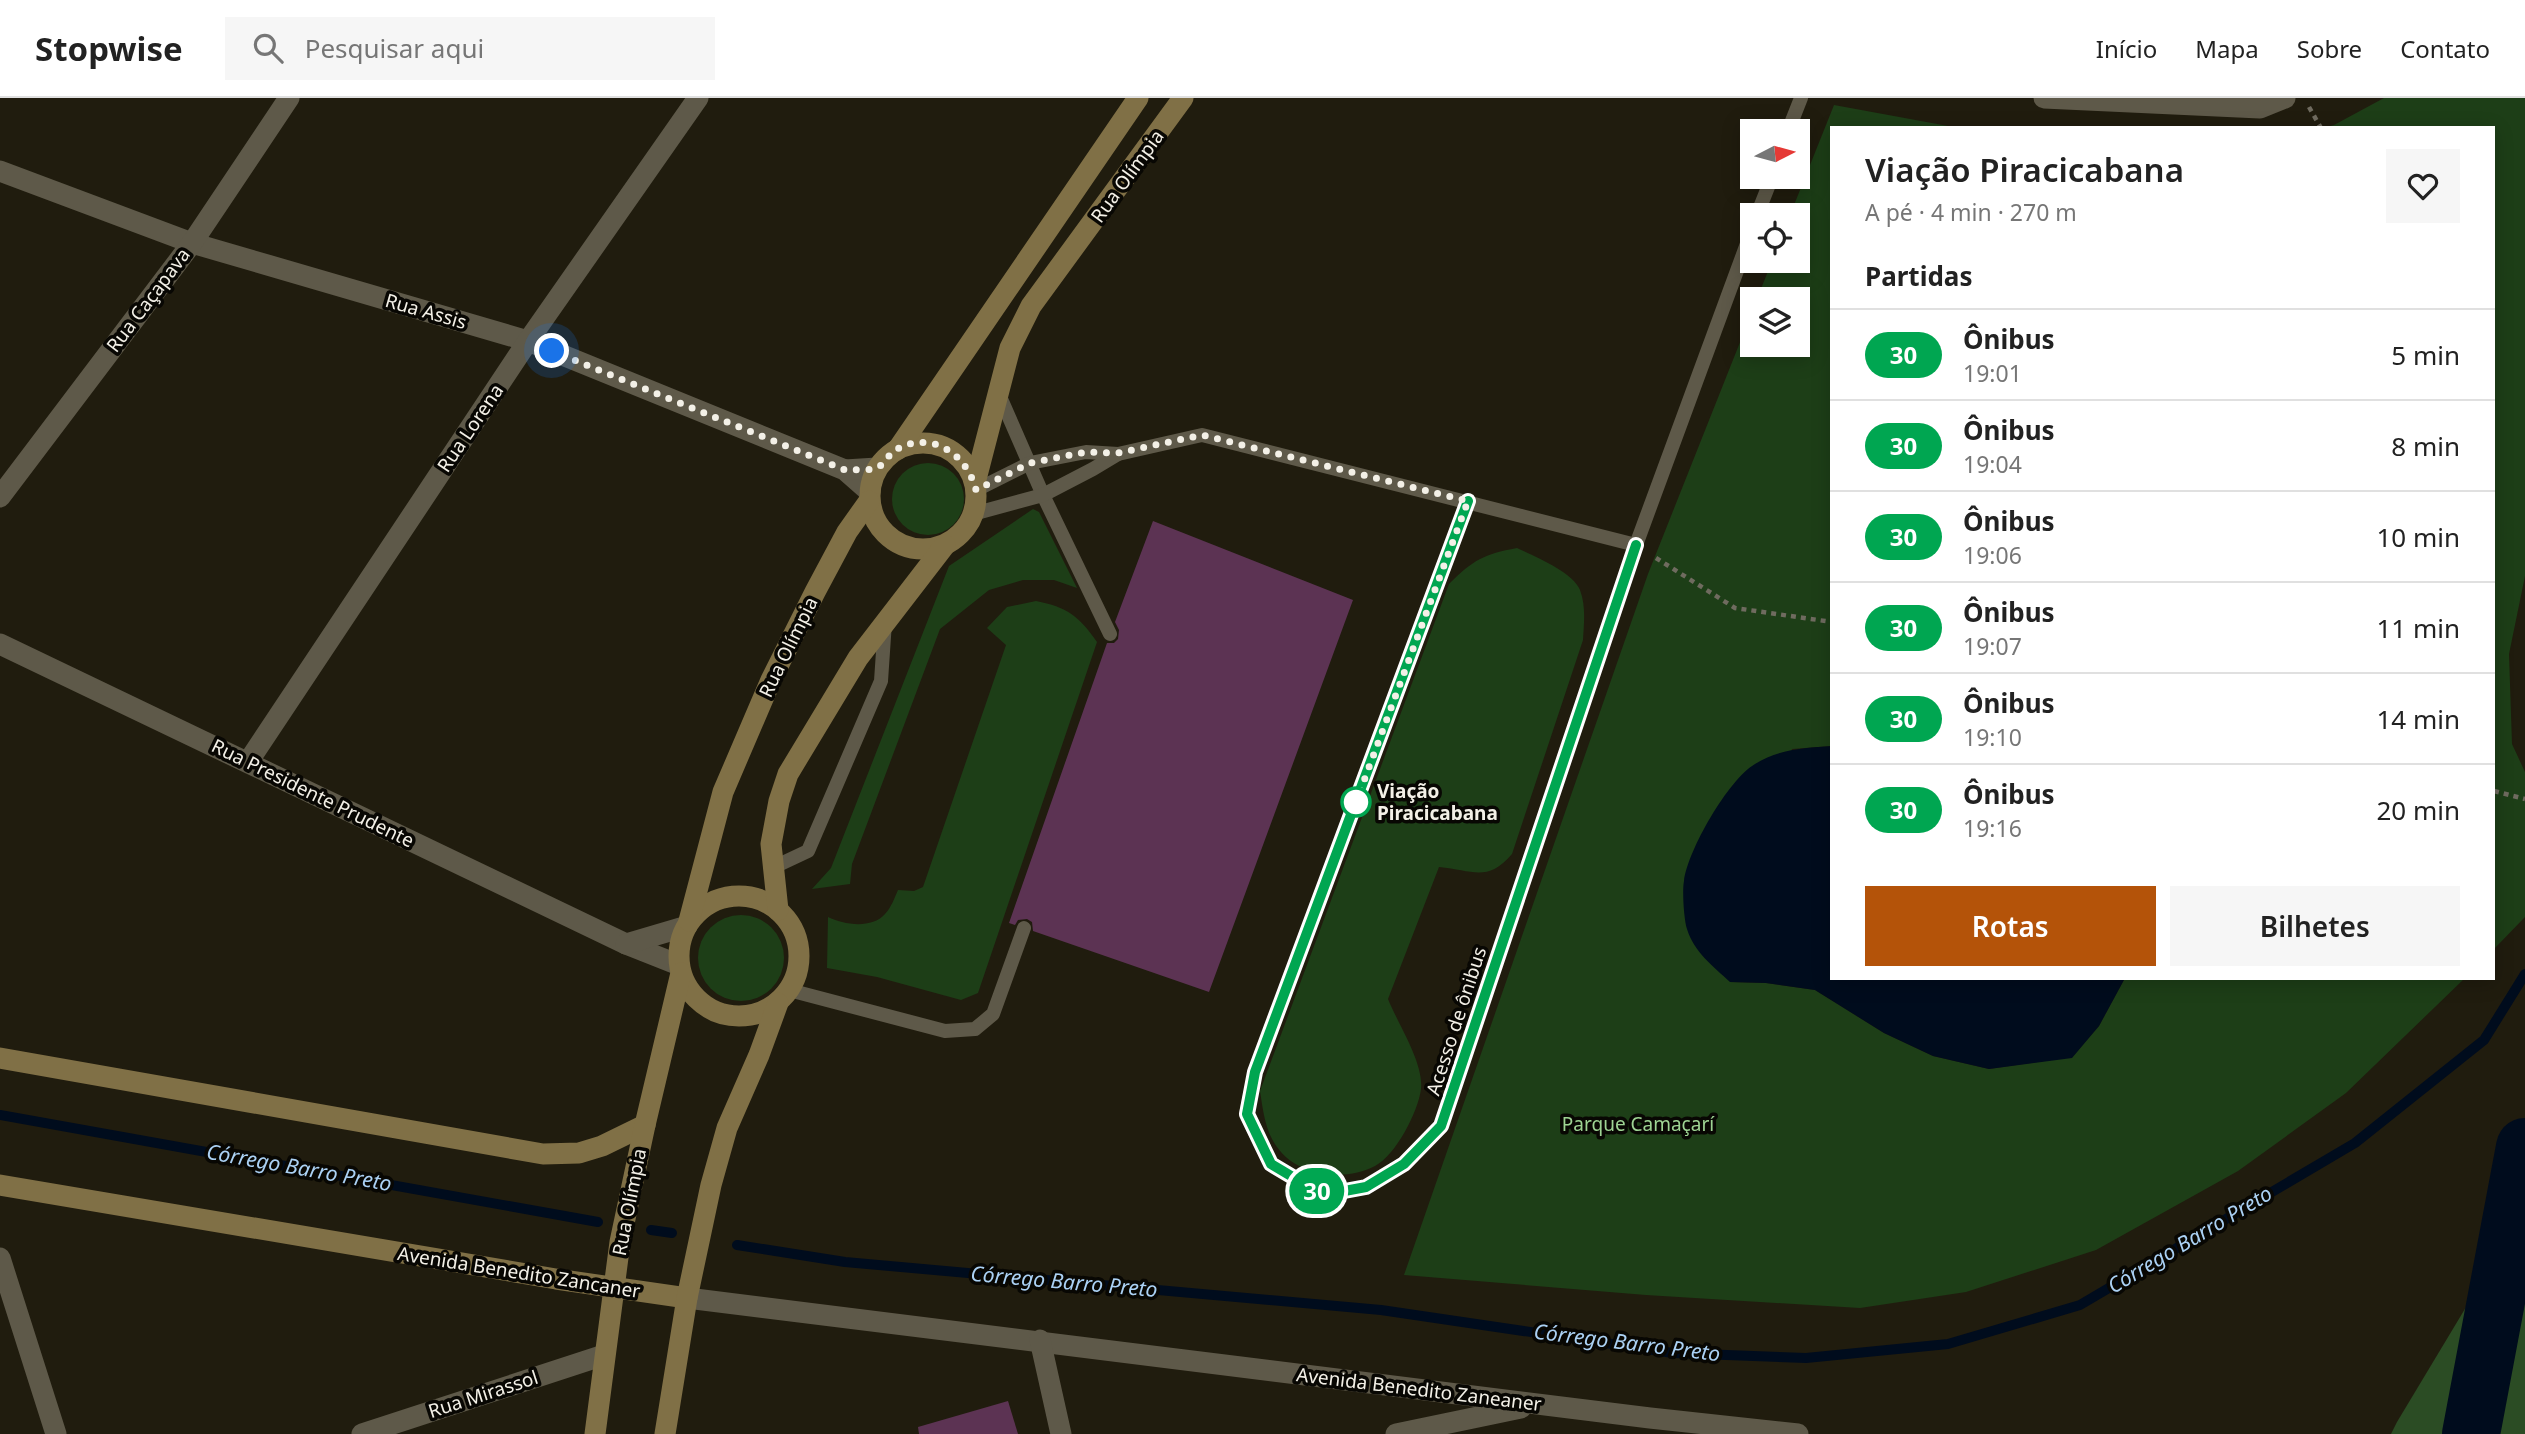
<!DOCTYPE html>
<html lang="pt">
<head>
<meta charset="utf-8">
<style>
  body { margin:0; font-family:"Noto Sans",sans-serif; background:#f6f6f6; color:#222; height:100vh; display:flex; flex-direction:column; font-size:26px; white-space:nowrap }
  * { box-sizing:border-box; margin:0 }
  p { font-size:23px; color:#767676 }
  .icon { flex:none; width:38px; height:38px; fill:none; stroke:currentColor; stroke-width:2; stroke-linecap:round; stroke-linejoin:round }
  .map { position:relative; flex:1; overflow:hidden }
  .details { position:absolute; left:1830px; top:28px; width:665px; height:854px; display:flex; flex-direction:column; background:#fff; border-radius:0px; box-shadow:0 4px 18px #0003 }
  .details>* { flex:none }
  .badge { padding:0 14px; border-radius:23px; font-size:24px; line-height:46px }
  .needle { width:46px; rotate:84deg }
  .fabs { position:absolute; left:1740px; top:21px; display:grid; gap:14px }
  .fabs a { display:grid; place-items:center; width:70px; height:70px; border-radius:0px; background:#fff; box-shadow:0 4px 18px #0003; font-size:35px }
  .you { position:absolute; width:35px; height:35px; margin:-18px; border:5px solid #fff; border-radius:50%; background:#1a73e8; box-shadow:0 0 0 10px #1a73e833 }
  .map>.badge { position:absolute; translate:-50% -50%; box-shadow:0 0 0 4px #fff }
  h2 { padding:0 35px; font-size:26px; line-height:63px }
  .round { display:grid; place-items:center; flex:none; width:74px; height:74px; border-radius:0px; background:#f6f6f6 }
  .head { display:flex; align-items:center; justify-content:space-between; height:119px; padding:0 35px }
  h1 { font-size:33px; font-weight:600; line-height:52px }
  .button { display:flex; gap:14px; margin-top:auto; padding:14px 35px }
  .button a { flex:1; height:80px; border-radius:0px; background:#b45309; color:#fff; font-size:28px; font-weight:600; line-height:80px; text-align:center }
  .button a+a { background:#f6f6f6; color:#222 }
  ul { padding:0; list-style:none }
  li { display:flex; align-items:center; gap:21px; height:91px; padding:0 35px; border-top:2px solid #e0e0e0 }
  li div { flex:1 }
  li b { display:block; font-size:26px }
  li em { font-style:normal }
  li .badge { min-width:77px; font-weight:700; text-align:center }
  header { display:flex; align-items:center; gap:42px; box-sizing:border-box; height:98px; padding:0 35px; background:#fff; border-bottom:2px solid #e0e0e0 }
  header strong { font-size:33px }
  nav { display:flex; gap:38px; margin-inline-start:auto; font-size:24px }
  .search { width:490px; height:63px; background:#f6f6f6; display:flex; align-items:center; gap:18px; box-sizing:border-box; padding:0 24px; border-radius:0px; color:#767676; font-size:26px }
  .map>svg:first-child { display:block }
  .green { fill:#1d3e17 }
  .forest { fill:#2b4c24 }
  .water { fill:#000c1d }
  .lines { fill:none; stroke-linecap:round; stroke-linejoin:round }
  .stream { stroke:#000c1d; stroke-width:10 }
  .river { stroke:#000c1d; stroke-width:58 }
  .building { fill:#5c3353 }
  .path { stroke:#6f6b5f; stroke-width:4.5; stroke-dasharray:5 5; stroke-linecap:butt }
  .lane { stroke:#5e5949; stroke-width:14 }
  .street { stroke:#5e5949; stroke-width:21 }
  .secondary { stroke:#807046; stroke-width:21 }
  .line-casing { stroke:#fff; stroke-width:16 }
  .line { stroke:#00a651; stroke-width:10 }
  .walk { stroke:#f3f0e7; stroke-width:7; stroke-dasharray:0 12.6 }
  .stop-dot { fill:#fff; stroke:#00a651; stroke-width:3.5 }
  .labels { text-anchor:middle; stroke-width:7; stroke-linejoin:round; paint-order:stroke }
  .street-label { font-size:19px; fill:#f3f0e7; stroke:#080703 }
  .stop-label { font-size:19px; font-weight:bold; fill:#f3f0e7; stroke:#080703; text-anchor:start }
  .park-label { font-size:19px; fill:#9ed493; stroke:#080703 }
  .water-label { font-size:21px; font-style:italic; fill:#abd1f4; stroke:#080703 }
</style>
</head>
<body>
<header>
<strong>Stopwise</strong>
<div class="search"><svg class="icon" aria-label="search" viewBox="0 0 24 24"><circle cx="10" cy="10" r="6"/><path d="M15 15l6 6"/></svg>Pesquisar aqui</div>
<nav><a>Início</a><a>Mapa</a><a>Sobre</a><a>Contato</a></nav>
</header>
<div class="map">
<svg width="2525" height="1336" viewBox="0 0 2525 1336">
  <rect width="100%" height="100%" fill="#201c0e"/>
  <g class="green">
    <path d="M2384,0H2525V478L2509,556L2512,646L2525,674V819L2494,851V30H2323L2334,27Z"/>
    <path d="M1834,7L1959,30H1832V648L1792,651L1730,884L1766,885L1815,892L1884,935L1933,958L1989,971L2072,959L2099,928L2125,880H2465L2346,995L2238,1073L2096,1152L1966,1194L1860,1210L1646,1197L1404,1177L1648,476L1752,214V247H1797V201H1757L1772,163H1797V117H1790Z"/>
    <circle cx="928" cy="401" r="36"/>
    <path d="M1033,411L1039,414L1077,490L1054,482H1023L989,492L940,531L852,766L850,786L812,791L831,770L949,468Z"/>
    <path d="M1517,450C1534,458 1573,474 1580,492C1586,508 1584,525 1583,542L1512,756C1487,785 1473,772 1439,769L1388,901C1398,926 1424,965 1421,991C1418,1014 1396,1057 1375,1068C1345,1084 1297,1078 1277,1049C1265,1033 1263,1012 1260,993L1449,486C1473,462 1484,456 1517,450Z"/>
    <path d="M1036,503C1067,509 1079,518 1097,544L978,895L961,902L877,879L827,870L828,819C844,827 872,831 885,816C891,810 895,799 898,792L914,793L923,789L1006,547L987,530L1007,509Z"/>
    <circle cx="741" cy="860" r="43"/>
  </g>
  <path class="forest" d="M2525,1111V1336H2391L2397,1324Z"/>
  <path class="water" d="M1832,648V880H2125L2099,928L2072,960L1989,971L1933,958L1884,935L1815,892L1766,885L1730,884C1713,868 1694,854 1687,831C1684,822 1682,793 1684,783C1688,752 1728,682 1755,666C1779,651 1805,650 1832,648Z"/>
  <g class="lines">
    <g class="stream">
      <path d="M0,1017L598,1124"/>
      <path d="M651,1132L672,1135"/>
      <path d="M737,1147L845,1164L1381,1212L1673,1255L1806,1260L1948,1246L2080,1207L2355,1045L2484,942L2525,876"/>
    </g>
    <path class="river" d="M2471,1336L2525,1049"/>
  </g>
  <g class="building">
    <path d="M1153,423L1353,502L1209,894L1033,833L1032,824L1027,821L1018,822L1015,827L1009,825L1107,545H1114L1118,541L1119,532L1115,524Z"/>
    <path d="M1008,1303L1018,1336H919L918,1329Z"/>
  </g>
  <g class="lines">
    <g class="path">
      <path d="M2309,9L2321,30"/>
      <path d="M1656,460L1735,510L1832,524"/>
      <path d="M2494,693L2525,701"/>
    </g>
    <g class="lane">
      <path d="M1788,33L1801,0"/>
      <path d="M1757,117L1772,79"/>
      <path d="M998,294L1043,397L1110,536"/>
      <path d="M976,392L1030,365L1086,354L1118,356L1202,337L1636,447"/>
      <path d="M1468,403L1255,974L1246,1016L1271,1066L1323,1097L1366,1089L1404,1066L1441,1028L1636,447L1752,132"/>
      <path d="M973,416L1043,397L1093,371L1118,356"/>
      <path d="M774,769L808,753L881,583L885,524"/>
      <path d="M789,892L945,933L975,931L993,916L1024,830"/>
    </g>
    <g class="street">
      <path d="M2044,0L2260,10L2285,0"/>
      <path d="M0,73L192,145L528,243L845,372L870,394"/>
      <path d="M845,372L877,370"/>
      <path d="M0,399L192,145L289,0"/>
      <path d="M0,546L626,846L679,867"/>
      <path d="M248,664L528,243L698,0"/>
      <path d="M626,846L687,828"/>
      <path d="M0,1160L56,1336"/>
      <path d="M687,1200L1650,1320L1798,1336"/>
      <path d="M1040,1242L1061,1336"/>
      <path d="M362,1336L604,1257"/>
      <path d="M1396,1336L1521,1310"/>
    </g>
    <g class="secondary">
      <circle cx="923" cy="398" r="53"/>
      <path d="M898,351L1138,0"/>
      <path d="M975,385L1010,250L1031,208L1183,0"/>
      <circle cx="739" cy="858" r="60"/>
      <path d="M778,812L771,746L779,703L788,676L858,560L945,447"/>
      <path d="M689,823L723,694L771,582L815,494L847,434L869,403"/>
      <path d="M0,960L543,1056L579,1055L602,1048L645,1027"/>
      <path d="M0,1087L556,1181L687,1200"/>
      <path d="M595,1336L620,1144L645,1027L681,875"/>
      <path d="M665,1336L687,1200L711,1087L727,1030L759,957L778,905"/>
    </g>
  </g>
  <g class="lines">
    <g class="line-casing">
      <path id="line" d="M1468,403L1255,974L1247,1016L1271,1066L1323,1097L1366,1089L1404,1066L1441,1028L1636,447"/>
    </g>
    <use href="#line" class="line"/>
    <path class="walk" d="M552,253L845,372C853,371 870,373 877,370C885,366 889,355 897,351C933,332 967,357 976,392L1030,365L1086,354L1118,355L1202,337L1468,403L1352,715L1356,704"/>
  </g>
  <circle class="stop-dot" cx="1356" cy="704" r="14"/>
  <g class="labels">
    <g class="street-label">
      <text transform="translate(1127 78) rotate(-54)" y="7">Rua Olímpia</text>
      <text transform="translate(148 202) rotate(-53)" y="7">Rua Caçapava</text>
      <text transform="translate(426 213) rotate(16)" y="7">Rua Assis</text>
      <text transform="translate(470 330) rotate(-56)" y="7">Rua Lorena</text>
      <text transform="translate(788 549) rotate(-64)" y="7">Rua Olímpia</text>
      <text transform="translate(313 695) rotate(26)" y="7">Rua Presidente Prudente</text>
      <text transform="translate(1456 923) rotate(-72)" y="7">Acesso de ônibus</text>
      <text transform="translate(629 1104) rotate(-79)" y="7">Rua Olímpia</text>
      <text transform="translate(519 1174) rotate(9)" y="7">Avenida Benedito Zancaner</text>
      <text transform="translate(1419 1291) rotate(7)" y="7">Avenida Benedito Zaneaner</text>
      <text transform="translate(483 1296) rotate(-18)" y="7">Rua Mirassol</text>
    </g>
    <g class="stop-label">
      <text x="1377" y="700">Viação<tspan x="1377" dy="22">Piracicabana</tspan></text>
    </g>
    <g class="park-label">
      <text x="1638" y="1033">Parque Camaçarí</text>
    </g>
    <g class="water-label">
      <text transform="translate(299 1070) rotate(10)" y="7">Córrego Barro Preto</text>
      <text transform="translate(2190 1142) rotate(-31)" y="7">Córrego Barro Preto</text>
      <text transform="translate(1064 1184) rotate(5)" y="7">Córrego Barro Preto</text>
      <text transform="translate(1627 1245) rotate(7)" y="7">Córrego Barro Preto</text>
    </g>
  </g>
</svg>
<div class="fabs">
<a><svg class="needle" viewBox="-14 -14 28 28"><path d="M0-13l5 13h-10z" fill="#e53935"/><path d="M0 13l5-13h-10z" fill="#767676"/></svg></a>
<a><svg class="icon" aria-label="locate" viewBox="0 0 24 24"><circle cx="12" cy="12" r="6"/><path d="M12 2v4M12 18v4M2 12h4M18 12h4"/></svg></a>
<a><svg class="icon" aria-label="layers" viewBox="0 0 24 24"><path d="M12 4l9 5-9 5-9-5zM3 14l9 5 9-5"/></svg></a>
</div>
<div class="you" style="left:552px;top:253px"></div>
<b class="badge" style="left:1317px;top:1093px;background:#00a651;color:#fff">30</b>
<section class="details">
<div class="head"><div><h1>Viação Piracicabana</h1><p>A pé · 4 min · 270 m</p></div><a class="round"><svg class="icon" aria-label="heart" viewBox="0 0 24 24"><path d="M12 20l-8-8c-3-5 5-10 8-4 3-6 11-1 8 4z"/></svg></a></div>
<h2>Partidas</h2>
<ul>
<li><span class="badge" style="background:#00a651;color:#fff">30</span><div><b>Ônibus</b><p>19:01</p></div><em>5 min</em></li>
<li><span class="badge" style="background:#00a651;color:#fff">30</span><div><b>Ônibus</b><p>19:04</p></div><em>8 min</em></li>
<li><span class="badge" style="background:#00a651;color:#fff">30</span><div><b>Ônibus</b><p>19:06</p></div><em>10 min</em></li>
<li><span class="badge" style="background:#00a651;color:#fff">30</span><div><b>Ônibus</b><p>19:07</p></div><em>11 min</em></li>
<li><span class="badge" style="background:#00a651;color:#fff">30</span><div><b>Ônibus</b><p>19:10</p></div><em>14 min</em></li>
<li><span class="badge" style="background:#00a651;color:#fff">30</span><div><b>Ônibus</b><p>19:16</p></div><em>20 min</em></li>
</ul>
<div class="button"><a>Rotas</a><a>Bilhetes</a></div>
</section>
</div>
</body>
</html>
